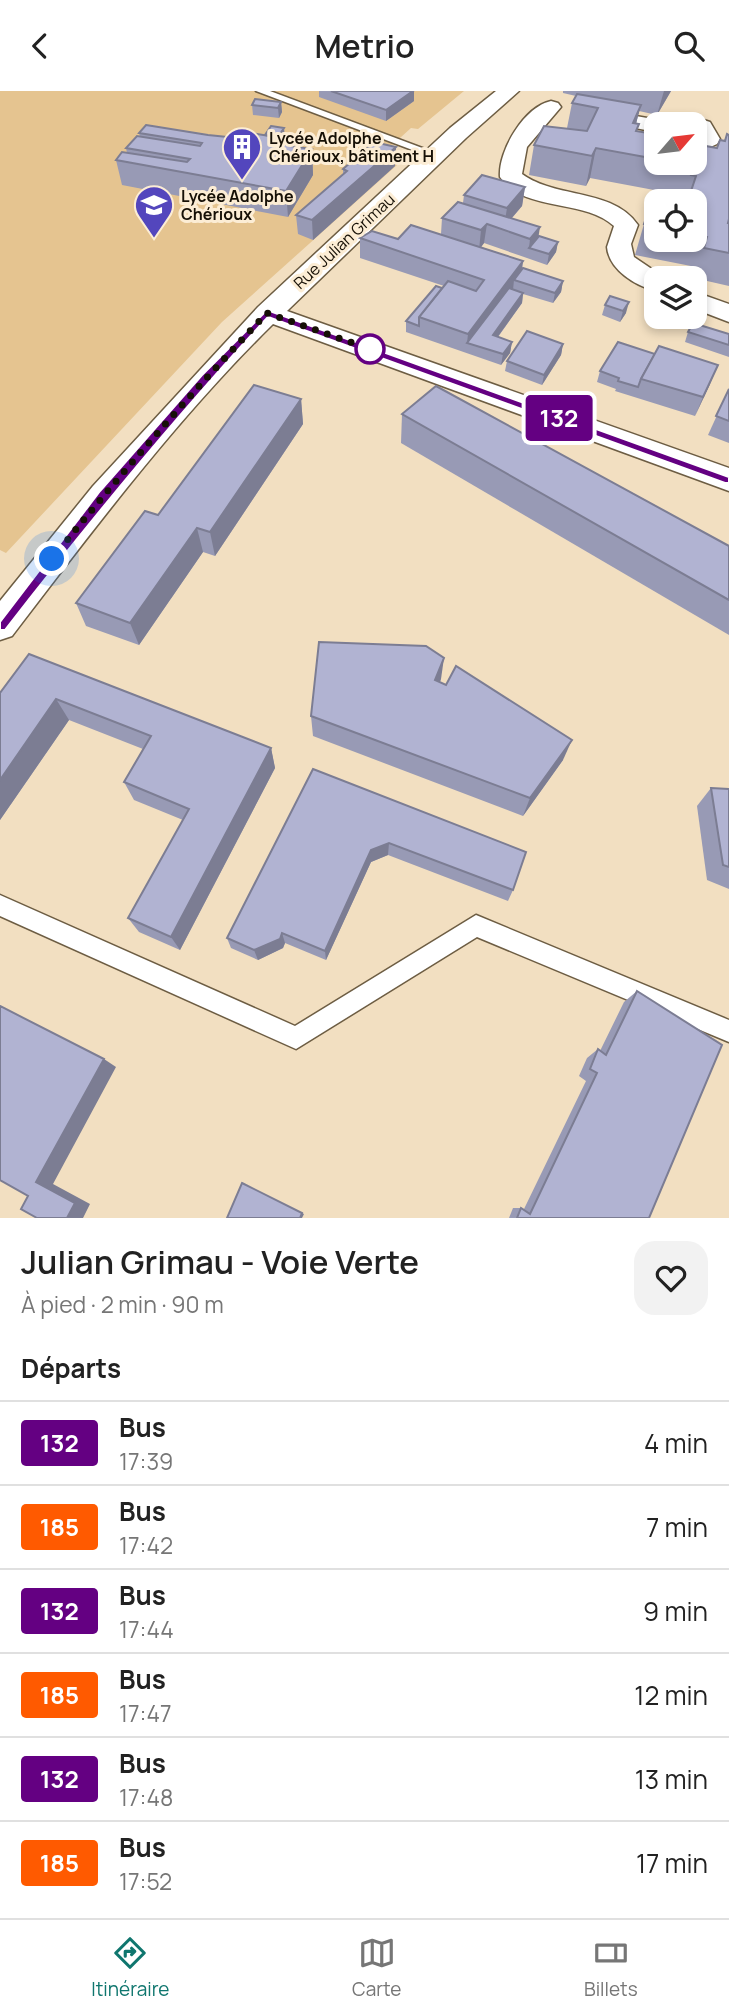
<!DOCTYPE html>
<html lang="fr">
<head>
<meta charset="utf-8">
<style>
  body { margin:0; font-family:Manrope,sans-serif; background:#f2f2f2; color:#222; height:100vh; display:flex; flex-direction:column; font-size:26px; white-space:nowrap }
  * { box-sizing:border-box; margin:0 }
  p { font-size:23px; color:#767676 }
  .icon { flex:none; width:38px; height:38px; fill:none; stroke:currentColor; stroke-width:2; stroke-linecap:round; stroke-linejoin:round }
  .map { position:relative; height:1127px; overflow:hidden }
  .panel { display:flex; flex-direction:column; background:#fff; flex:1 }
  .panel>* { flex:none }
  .badge { padding:0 14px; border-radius:5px; font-size:24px; line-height:46px }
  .needle { width:46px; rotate:62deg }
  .tools { position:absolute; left:644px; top:21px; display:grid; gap:14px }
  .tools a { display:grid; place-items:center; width:63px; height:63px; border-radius:14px; background:#fff; box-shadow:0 4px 10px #0003; font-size:35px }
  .you { position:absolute; width:35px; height:35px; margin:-18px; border:5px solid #fff; border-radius:50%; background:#1a73e8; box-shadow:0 0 0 10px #1a73e833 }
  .map>.badge { position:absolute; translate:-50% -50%; box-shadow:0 0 0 4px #fff }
  h2 { padding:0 21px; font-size:26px; line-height:63px }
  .round { display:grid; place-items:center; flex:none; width:74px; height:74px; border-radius:21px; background:#f2f2f2 }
  .overview { display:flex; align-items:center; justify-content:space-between; height:119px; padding:0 21px }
  h1 { font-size:33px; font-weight:600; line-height:52px }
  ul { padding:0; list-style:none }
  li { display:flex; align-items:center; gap:21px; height:84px; padding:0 21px; border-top:2px solid #e0e0e0 }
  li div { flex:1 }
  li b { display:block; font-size:26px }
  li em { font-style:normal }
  li .badge { min-width:77px; font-weight:700; text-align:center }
  header { display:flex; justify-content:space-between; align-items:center; height:91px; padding:0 21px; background:#fff; font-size:32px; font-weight:600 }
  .tab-bar { display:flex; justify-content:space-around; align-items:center; height:98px; border-top:2px solid #e0e0e0; background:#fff; font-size:19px; color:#767676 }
  .tab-bar a { display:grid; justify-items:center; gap:4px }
  .tab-bar .current { color:#0f766e }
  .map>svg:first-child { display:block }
  .green { fill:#e5c490 }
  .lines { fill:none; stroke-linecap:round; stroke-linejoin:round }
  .service-casing { stroke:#6d5d43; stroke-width:3 }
  .minor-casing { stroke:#6d5d43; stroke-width:3 }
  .service { fill:#fff; fill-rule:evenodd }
  .minor { fill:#fff; fill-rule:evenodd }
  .wall { fill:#989ab5 }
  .shaded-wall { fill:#7c7d93 }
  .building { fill:#b1b3d2; stroke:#7c7d93; stroke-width:2 }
  .line { fill:#640082; stroke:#fff; stroke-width:2 }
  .walk { stroke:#161006; stroke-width:7; stroke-dasharray:0 12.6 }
  .stop-dot { fill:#fff; stroke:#640082; stroke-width:3.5 }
  .labels { text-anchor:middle; stroke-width:6; stroke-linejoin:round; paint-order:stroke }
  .far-poi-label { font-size:16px; font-weight:bold; fill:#161006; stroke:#fcedd5; text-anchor:start }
  .far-street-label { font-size:16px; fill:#161006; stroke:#fcedd5 }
</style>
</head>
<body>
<header><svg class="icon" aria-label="back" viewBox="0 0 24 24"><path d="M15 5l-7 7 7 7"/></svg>Metrio<svg class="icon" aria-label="search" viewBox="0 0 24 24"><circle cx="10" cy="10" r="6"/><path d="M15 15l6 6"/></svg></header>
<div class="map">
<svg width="729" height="1127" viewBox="0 0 729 1127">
  <rect width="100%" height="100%" fill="#f2dfc1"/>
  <path class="green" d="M0,0H464L418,38L411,37L390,56L407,65L222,231L6,462L0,459Z"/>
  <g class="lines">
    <g class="service-casing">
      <g id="service">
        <path d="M256,0H270L441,64L431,66Z"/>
        <path d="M0,804L295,935L476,824L729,929V951L477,846L296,958L0,825Z"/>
      </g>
    </g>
    <g class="minor-casing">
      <g id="minor">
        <path d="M496,0H519L466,47L287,220L729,377V400L273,233C178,326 93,439 12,545L0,549V510L93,395L258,216L450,37Z"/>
        <path d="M551,10L558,12L561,16L527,56L522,83C556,108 613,97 638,134L631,153L634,166L665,187H656V200C636,195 609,179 607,156L614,135C583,107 525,122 500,86C498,60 524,16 551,10Z"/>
        <path d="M590,17L653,28L673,23L688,24L710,31L720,48L717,53L695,63V47L697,46L695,33H656V41L583,27L580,23L583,19Z"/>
        <path d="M695,201L729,213V231L695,218Z"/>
      </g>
    </g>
    <use href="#service" class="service"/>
    <use href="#minor" class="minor"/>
  </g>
  <g class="wall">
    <path d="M319,0H414V10L386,30L319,6Z"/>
    <path d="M563,0H671L657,24L639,20L636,33L637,40L648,45L656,46V72H695L729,132V195L694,187L696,176L635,164L644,133L656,111V149H695V110L670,105V102L590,87L586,95L529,84L534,54L567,37L572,12L576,5L563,2Z"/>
    <path d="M281,11L282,21L279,27L253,24L252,14Z"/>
    <path d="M139,42L208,44L247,48L285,47L295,56L312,58L313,84L288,126L122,94L116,69L127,62L126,57L140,46Z"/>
    <path d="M396,56L395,75L313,149L298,143L296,124L343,84V78Z"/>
    <path d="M525,96L522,115L512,127L539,145L558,151L556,161L547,174L484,152L481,156L523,170L522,179L563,190L561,201L553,212L523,203L522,212L498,246L512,251L510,262L501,274L406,241V230L444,195L360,167V147L398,148L441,143L442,127L463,112L464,104Z"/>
    <path d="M605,214L626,222L620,231L602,224Z"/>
    <path d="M688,241L729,243V266L685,251Z"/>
    <path d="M563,253L561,264L542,294L505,280L507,270Z"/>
    <path d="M600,280L710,293L695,325L615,300L616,298L597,291Z"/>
    <path d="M729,298V352L708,344Z"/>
    <path d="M301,308L303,333L215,465L203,461L139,554L86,535L76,512Z"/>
    <path d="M402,323L729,455V544L401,352Z"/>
    <path d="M29,563L271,657L275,677L180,859L139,841L128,827L183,729L134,709L124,691L143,658L69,629L0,729V602Z"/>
    <path d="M441,588L440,591L563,669L523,725L313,645L311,625Z"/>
    <path d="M313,678L513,799L508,810L388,764L371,771L326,869L285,852L283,857L258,869L231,857L227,847Z"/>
    <path d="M711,697L729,698V798L707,789L697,715Z"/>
    <path d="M637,900L649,1127H509L513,1117H521L524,1118L586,990L579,985L587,967L598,958L600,960L624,911Z"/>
  </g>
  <g class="shaded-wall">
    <path d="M414,0V10L386,30V19Z"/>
    <path d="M664,0H671L657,24Z"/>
    <path d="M281,11L282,21L279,27L278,17Z"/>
    <path d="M641,14L633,44V32Z"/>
    <path d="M284,37L285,47L275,51Z"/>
    <path d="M396,56L395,75L313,149L312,129Z"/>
    <path d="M596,57L590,87L586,95L592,65Z"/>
    <path d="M312,58L313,84L288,126L286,100Z"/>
    <path d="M525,96L522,115L504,136L507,117Z"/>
    <path d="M487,133L484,152L479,159L481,139Z"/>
    <path d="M540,136L537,155L529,157L530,148Z"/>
    <path d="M558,151L556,161L547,174L549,163Z"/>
    <path d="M523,170L520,189H514L513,199L467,252L468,243Z"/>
    <path d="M563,190L561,201L553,212L555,202Z"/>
    <path d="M523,202L522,212L491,255L493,244Z"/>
    <path d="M629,211L626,222L620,231L623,220Z"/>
    <path d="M512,251L510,262L501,274L503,263Z"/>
    <path d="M563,253L561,264L542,294L544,284Z"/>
    <path d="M718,274L710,293L695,325L703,306Z"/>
    <path d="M301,308L303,333L215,465L210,441Z"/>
    <path d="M197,437L203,461L139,554L130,532Z"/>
    <path d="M444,567L441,588L432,610L435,589Z"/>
    <path d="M56,608L69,629L0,729V689Z"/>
    <path d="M572,649L563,669L523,725L530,707Z"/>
    <path d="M271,657L275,677L180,859L171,846Z"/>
    <path d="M389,752L388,764L371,771L326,869L325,860L371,759Z"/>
    <path d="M282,842L285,852L283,857L258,869L254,859Z"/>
    <path d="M104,968L116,976L53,1093L90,1113L83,1127H67L36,1091Z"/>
    <path d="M242,1092L304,1123L302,1127H300Z"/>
  </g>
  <g class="building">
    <path d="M331,0H413L386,19Z"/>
    <path d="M577,3L641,14L633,32L639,33L636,40L648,42L647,45L656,46V68L596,57L592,65L534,54L544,35L587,40L598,17L572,12Z"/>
    <path d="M255,8L281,11L278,17L252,14Z"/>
    <path d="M146,34L208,44L247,48L251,42L294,49L290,55L312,58L286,100L116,69L122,61L187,71L190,68L126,57L137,45L200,55L202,52L139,42Z"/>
    <path d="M271,35L284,37L278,46L265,44Z"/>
    <path d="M727,43L729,44V128L728,132H729V162L704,157L707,146L695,143V110H683L684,105L689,106L696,85L691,84L693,78L679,75L680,72H678H695V53L717,57L720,49L725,50Z"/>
    <path d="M374,51L396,56L312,129L296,124L347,80L343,78Z"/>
    <path d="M482,84L525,96L507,117L464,104Z"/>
    <path d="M652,110L656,111V136L644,133Z"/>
    <path d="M458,111L540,136L530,148L487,133L481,139L442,127Z"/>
    <path d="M411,134L523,170L468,243L419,226L448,190L476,200L484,189L360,147L372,140L398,148Z"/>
    <path d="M539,145L558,151L549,163L529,157Z"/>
    <path d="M523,177L563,190L555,202L514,189Z"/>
    <path d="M436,195L442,197L419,226V235L406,230Z"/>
    <path d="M509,197L523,202L493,244L512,251L503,263L467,252Z"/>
    <path d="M610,205L629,211L623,220L605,214Z"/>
    <path d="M693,232L729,243V254L688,241Z"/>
    <path d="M527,240L563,253L544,284L507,270Z"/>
    <path d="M618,251L655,263L641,288L638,296L618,290L619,287L600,280Z"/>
    <path d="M659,255L718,274L703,306L641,288Z"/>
    <path d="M254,294L301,308L210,441L197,437L130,532L76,512L145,420L158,424Z"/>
    <path d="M436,295L729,455V509L402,323Z"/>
    <path d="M729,298V330L716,325Z"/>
    <path d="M319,551L426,555L444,567L435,589L446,594L456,575L572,649L530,707L311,625Z"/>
    <path d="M29,563L271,657L171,846L128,827L189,718L124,691L151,645L56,608L0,689V602Z"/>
    <path d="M313,678L526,761L513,799L389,752L371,759L325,860L282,842L280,848L254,859L227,847Z"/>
    <path d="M711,697L729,698V776L723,774Z"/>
    <path d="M637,900L722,954L649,1127H517L521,1117L530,1123L597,982L590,978L598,958L606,964Z"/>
    <path d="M0,915L104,968L36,1091L75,1112L67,1127H37L21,1118L28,1105L0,1089Z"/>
    <path d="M242,1092L302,1122L300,1127H227Z"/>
  </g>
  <path class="line" d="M267,219L729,386V392H725L268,226C175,326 89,431 5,539H0V531L100,400L202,284Z"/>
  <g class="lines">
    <path class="walk" d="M52,468C120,383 192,301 267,222L376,260L370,258"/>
  </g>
  <defs>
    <g id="building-pin" transform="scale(2.0125)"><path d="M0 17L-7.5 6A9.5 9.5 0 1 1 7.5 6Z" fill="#5346bd" stroke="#fcedd5"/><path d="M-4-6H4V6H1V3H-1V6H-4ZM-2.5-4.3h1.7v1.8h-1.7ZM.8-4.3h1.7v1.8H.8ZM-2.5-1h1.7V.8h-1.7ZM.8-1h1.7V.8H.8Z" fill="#fff"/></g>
    <g id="school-pin" transform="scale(2.0125)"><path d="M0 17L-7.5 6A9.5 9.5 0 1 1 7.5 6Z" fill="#5346bd" stroke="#fcedd5"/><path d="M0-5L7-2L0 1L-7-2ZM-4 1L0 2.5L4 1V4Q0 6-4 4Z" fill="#fff"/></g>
  </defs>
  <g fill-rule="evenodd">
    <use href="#building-pin" x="242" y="56"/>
    <use href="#school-pin" x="154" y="114"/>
  </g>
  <circle class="stop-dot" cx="370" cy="258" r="14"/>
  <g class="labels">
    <g class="far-poi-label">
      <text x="269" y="53">Lycée Adolphe<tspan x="269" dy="18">Chérioux, bâtiment H</tspan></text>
      <text x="181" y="111">Lycée Adolphe<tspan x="181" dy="18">Chérioux</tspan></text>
    </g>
    <g class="far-street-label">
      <text transform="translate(344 150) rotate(-43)" y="6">Rue Julian Grimau</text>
    </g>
  </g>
</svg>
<div class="tools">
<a><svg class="needle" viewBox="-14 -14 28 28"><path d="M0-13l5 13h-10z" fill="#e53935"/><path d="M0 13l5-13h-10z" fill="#767676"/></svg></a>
<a><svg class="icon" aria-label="locate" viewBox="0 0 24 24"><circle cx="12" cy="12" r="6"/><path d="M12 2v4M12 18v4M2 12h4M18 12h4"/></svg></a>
<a><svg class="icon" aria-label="layers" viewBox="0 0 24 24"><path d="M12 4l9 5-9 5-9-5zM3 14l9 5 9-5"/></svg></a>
</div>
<div class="you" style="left:52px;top:468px"></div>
<b class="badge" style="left:559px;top:327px;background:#640082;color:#fff">132</b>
</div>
<section class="panel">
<div class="overview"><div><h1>Julian Grimau - Voie Verte</h1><p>À pied · 2 min · 90 m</p></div><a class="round"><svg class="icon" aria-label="heart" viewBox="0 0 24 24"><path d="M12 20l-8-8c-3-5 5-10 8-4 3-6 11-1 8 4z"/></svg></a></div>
<h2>Départs</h2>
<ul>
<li><span class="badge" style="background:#640082;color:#fff">132</span><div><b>Bus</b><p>17:39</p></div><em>4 min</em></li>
<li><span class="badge" style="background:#ff5a00;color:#fff">185</span><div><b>Bus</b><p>17:42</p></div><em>7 min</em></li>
<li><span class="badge" style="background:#640082;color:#fff">132</span><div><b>Bus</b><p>17:44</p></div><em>9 min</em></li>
<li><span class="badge" style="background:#ff5a00;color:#fff">185</span><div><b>Bus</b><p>17:47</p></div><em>12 min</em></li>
<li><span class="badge" style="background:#640082;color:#fff">132</span><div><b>Bus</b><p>17:48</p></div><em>13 min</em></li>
<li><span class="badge" style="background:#ff5a00;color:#fff">185</span><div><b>Bus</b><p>17:52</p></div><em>17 min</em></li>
</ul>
</section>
<nav class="tab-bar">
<a class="current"><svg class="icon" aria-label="directions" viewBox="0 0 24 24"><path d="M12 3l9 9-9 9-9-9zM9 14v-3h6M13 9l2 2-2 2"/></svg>Itinéraire</a>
<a><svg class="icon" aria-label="map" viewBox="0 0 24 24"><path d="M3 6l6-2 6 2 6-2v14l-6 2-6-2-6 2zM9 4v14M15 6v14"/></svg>Carte</a>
<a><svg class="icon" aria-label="tickets" viewBox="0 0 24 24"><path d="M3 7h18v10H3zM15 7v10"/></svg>Billets</a>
</nav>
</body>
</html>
